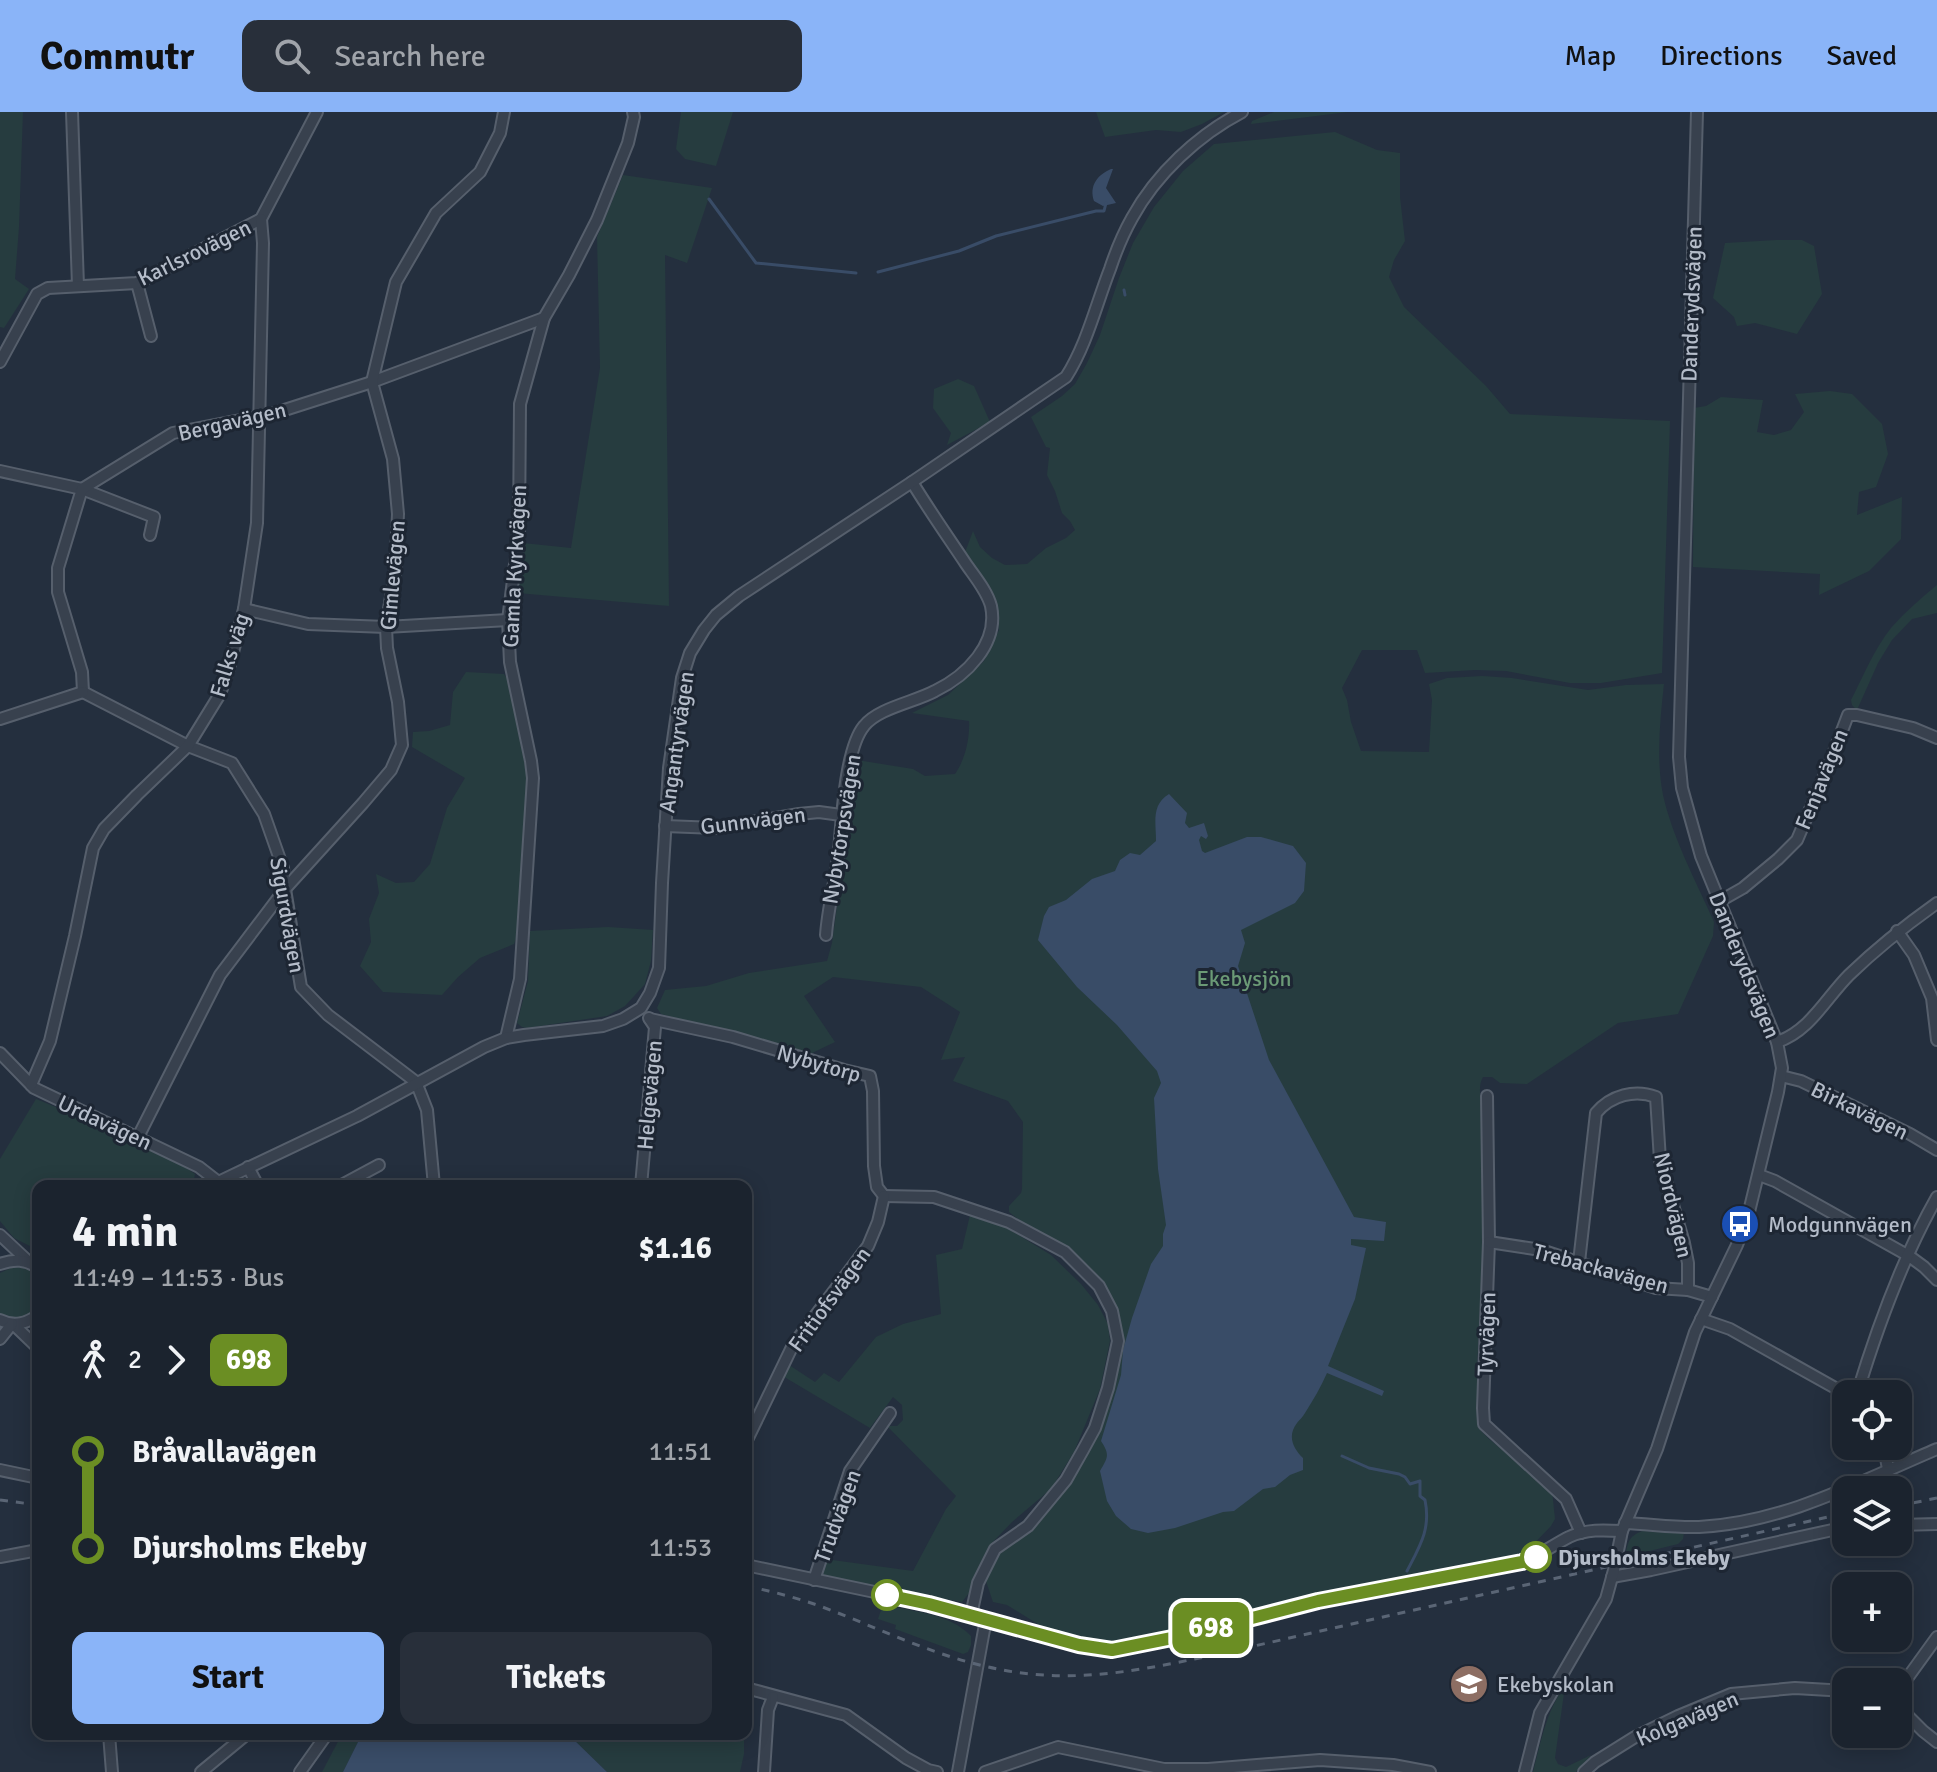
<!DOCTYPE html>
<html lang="en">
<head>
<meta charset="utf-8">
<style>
  body { margin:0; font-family:Signika,sans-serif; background:#282f3a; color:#f1f3f6; height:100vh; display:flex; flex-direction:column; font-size:30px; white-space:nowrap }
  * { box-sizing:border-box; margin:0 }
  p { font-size:26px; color:#a0a4aa }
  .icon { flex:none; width:44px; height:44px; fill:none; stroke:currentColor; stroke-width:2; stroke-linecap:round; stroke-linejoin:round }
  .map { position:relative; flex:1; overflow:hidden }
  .sheet { position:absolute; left:32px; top:1068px; width:720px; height:560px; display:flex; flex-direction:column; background:#1b232e; border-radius:16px; box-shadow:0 4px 20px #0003,0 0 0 2px #39404a }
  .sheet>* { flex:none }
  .badge { padding:0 16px; border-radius:12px; font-size:28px; line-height:52px }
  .controls { position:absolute; left:1832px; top:1268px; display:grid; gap:16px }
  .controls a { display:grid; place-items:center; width:80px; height:80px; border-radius:16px; background:#1b232e; box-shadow:0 4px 20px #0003,0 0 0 2px #39404a; font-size:40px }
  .map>.badge { position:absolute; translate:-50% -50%; box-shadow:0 0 0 4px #fff }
  .legs { display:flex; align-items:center; gap:12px; height:88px; padding:0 40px; font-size:26px }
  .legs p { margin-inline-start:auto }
  .summary { display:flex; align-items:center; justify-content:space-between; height:136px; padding:0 40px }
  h1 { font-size:44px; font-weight:700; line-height:60px }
  .button { display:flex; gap:16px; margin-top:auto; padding:16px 40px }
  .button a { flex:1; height:92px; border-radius:16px; background:#8ab4f8; color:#111; font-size:32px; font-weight:700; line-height:92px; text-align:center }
  .button a+a { background:#282f3a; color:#f1f3f6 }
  ul { padding:0 40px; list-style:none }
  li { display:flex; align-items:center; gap:28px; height:96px; font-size:30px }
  li i { display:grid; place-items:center; width:12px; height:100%; margin:0 10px; background:currentColor }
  li i::after { content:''; width:20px; height:20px; margin:-10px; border:6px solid; border-radius:50%; background:#1b232e }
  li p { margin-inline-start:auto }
  li:first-child i { background:linear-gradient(#0000 50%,currentColor 0) }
  li:last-child i { background:linear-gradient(currentColor 50%,#0000 0) }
  header { display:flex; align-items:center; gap:48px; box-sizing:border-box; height:112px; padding:0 40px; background:#8ab4f8; color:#111 }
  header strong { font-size:38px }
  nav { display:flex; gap:44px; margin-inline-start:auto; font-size:28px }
  .search { width:560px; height:72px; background:#282f3a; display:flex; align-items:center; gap:20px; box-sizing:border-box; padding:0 28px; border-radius:16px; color:#a0a4aa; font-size:30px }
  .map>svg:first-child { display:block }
  .green { fill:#263c3f }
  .water { fill:#394c67 }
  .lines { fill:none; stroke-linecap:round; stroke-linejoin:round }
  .stream { stroke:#394c67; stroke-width:3 }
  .minor-casing { stroke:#565f6c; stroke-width:14 }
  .minor { stroke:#38414e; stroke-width:10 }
  .rail { stroke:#5a6575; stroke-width:3; stroke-dasharray:8 8; stroke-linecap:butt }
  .line-1-casing { stroke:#fff; stroke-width:18 }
  .line-1 { stroke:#6b8e23; stroke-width:12 }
  .stop-1-dot { fill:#fff; stroke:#6b8e23; stroke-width:4 }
  .labels { text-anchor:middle; stroke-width:6; stroke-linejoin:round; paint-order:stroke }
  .street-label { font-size:22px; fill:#b4bcc9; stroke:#1d2633 }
  .park-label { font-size:22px; fill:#6b9a76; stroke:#1d2633 }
  .poi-label { font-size:22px; fill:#b4bcc9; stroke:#1d2633; text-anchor:start }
  .stop-label { font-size:22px; font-weight:bold; fill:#b4bcc9; stroke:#1d2633; text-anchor:start }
</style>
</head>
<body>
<header>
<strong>Commutr</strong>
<div class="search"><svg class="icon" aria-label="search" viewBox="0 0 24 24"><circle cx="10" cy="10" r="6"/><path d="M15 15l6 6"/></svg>Search here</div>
<nav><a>Map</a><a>Directions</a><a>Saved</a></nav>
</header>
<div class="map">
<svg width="1937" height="1660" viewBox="0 0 1937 1660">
  <rect width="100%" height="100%" fill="#242f3e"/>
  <g class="green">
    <path d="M0,0H23L19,115L15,167L29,177L4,216L0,215Z"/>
    <path d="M681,0H733L716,54L685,47L676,37Z"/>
    <path d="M1096,0H1224L1202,12L1181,20L1156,18L1105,25Z"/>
    <path d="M1274,0H1348L1251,12L1252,9Z"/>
    <path d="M1335,20L1377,38L1400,41V85L1405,129L1394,148L1389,165L1404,195L1486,274L1510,302L1670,309L1662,561L1601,571H1570L1506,559L1475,558L1425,561L1417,538H1362L1342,576L1347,588L1351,610L1361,639L1429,640L1432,588L1429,572L1447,566L1482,564L1512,566L1588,578L1626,573L1664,572C1660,608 1656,647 1663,683C1673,727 1696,769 1714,810L1713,824L1678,902L1618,911L1527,972L1500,971L1492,965H1483C1475,979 1485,998 1487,1013L1483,1136L1477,1258V1310L1481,1319L1489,1327L1552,1378L1555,1407L1551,1414L1522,1444L1475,1450L1112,1532L1061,1524L1042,1517L1041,1514L1007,1493L993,1490L985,1466L997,1443L1039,1404L1103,1300L1116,1215L1099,1179L1060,1139L1009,1100V1094L1021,1081L1022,1077L1023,1010L1008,989L953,969L965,945L941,948L960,900L921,875L833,865L804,884L835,930L810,942L661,902L657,896L665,878L706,874L749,861L827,849L832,831L857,648L913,657L925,664L955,662C965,648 970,626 969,609L912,601L948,583L984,549L999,518L995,492L964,443L973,419L980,435L992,446L1005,453L1027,452L1046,436L1066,426L1075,418L1070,409L1062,401L1055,379L1047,363L1050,336L1046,335L1031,305L1062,284L1075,272L1087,251L1100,223L1119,166L1133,131L1154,95L1183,59L1214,32Z"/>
    <path d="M623,63L712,76L687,151L665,143L669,494L517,481L523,431L571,436L600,256L597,125Z"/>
    <path d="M1776,128H1802L1814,134L1822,182L1797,222L1755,211L1737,214L1734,205L1713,186L1725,131Z"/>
    <path d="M958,267L974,274L990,310L947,333L951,321L933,296L934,277Z"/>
    <path d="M1830,279L1852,282L1882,312L1888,342L1876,375L1859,380L1857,403L1902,385L1901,427L1869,459L1819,483L1820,462L1693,455L1694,296L1706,294L1721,285L1763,288L1757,320L1774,323L1791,318L1804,300L1795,282Z"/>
    <path d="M1937,473V501L1912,507L1892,528L1878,551L1857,598L1852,593L1851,588C1863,565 1874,537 1891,516C1905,500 1921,486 1937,473Z"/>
    <path d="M466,560L504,562L508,568L528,666L519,819L514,832L480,846L458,865L442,883L383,880L360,854L371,830L369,807L379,781L376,762L396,771L414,770L430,752L447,696L465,666L412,635L413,620L429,619L450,613L453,580Z"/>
    <path d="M608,815L653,818L651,849L645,872L625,894L607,904L527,916L522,915L517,911L528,869L530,819Z"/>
    <path d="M36,987C89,1009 149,1028 195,1062L193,1073L38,1074V1138L14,1126L0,1109V1047Z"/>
    <path d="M970,1103L994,1108L1051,1143L1081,1172L1098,1193L1108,1212L1110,1229L1100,1277L1074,1340L1051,1377L1012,1410L989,1434L969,1481L962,1490L820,1466L825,1447L913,1459L946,1397L956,1384L887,1314H897L903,1308L902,1293L893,1285L870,1316L781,1263L786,1251L815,1270L824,1261L839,1270L876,1225L903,1212L941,1202L936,1143L962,1137Z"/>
    <path d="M13,1155C24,1155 31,1158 38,1166V1196C28,1209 14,1210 0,1203V1161Z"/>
    <path d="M1642,1419L1684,1421L1683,1427L1678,1432L1625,1445C1628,1432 1627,1425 1642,1419Z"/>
    <path d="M889,1494C917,1500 950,1502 971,1524V1533L968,1540L963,1542L895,1517L896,1513L878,1507L882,1495Z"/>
    <path d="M1565,1574L1555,1646L1558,1652L1566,1655L1591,1643L1576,1660H1533C1541,1630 1546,1599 1565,1574Z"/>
    <path d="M342,1622H362L343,1660H322Z"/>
    <path d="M568,1622H744V1642L740,1660H607Z"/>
  </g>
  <g class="water">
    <path d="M1111,57H1113L1106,76L1116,91L1103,94L1094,89C1089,74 1097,63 1111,57Z"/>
    <path d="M1169,682L1187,701L1185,711L1189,716L1204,711L1208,724L1206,727L1201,724L1199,728L1202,739L1205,741L1247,725H1261L1293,734L1306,751L1304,779L1295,791L1241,818L1245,831L1238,854L1269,948L1354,1105L1386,1110L1384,1129L1351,1127V1133L1366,1136L1355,1187L1328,1254L1384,1279L1382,1284L1327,1261C1321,1275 1313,1288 1305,1301C1303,1305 1299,1308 1297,1311C1287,1324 1293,1336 1303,1346V1358L1290,1363L1275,1375L1263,1377L1234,1399L1223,1400L1175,1416L1148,1421L1131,1417L1116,1404L1107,1389L1100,1359C1108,1345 1110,1343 1101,1329L1121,1263L1123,1238L1132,1206L1151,1152L1163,1134V1122L1166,1113L1158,1057L1154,986L1161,971L1157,959L1117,913L1077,875L1038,828L1044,804L1049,795L1066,788L1092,767L1115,759L1120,748L1130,741L1140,743L1156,729C1156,710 1151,693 1169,682Z"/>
    <path d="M362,1622H568L607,1660H343Z"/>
  </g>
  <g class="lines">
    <g class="stream">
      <path d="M709,87L756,151L856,161"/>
      <path d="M878,160L959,139L996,124L1096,99H1104L1106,91"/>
      <path d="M1124,178L1125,183"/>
      <path d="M1342,1344L1369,1356L1399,1362L1405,1365L1410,1372L1420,1369V1384L1425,1388C1431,1417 1420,1434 1407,1459"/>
    </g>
    <g class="minor-casing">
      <g id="minor">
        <path d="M72,0L78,174"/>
        <path d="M137,171L151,224"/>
        <path d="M0,250L37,182L48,176L137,171L261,107L317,0"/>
        <path d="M0,359L82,377L154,405L150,423"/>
        <path d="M244,497L308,512L386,515L508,508"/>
        <path d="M83,580L82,560L58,480V456L82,377L173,321L272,302L372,270L544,206"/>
        <path d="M83,580L188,634L232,651L264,702L283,756L285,777L301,875L328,903L416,970L427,998L434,1074"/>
        <path d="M0,607L83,580"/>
        <path d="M665,714L716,716L799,702L819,700L841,703"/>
        <path d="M1720,789L1743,776L1778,747L1797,728L1829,653L1848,603H1857L1913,616L1937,626"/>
        <path d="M1897,819L1914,843L1932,886L1937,928"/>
        <path d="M826,823C828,794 836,767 839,738C842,708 845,637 864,614C878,596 915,590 935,579C966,564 999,532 991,494C987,479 975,465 966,452C948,425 929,398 912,370"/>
        <path d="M650,907L733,925L844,958L870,964L873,979L874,1054L877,1075L884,1084"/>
        <path d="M506,926L520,867L533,666L531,649L510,550L508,508L519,420L520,292L544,206L569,163L597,108L628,31L634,5L633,0"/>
        <path d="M1777,930C1810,919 1826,886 1849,863C1877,836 1906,813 1937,791"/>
        <path d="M0,941L34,976L199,1055L217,1069"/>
        <path d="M1781,964L1801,969L1910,1022L1937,1038"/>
        <path d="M31,973L50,929L75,824L93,736L104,717L137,683L188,634L220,582L229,556L244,497L257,411L263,131L261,107"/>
        <path d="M1487,984L1489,1130L1483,1296L1484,1312L1566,1387L1581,1421"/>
        <path d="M138,1025L220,863L285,777L363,691L391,658L402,633L398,590L387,536L386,515L395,461L398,402L393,347L372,270L396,170L436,101L480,60L500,21L504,0"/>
        <path d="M248,1055L258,1074"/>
        <path d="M1759,1063L1775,1069L1909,1144L1924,1155L1937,1168"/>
        <path d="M210,1074L357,1004L484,935L506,926L524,923L603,914L623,907L641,896L650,881L659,856L662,771L669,656L682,566L690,541L704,518L716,503L739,484L912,370L1066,265C1087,232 1096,193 1110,157C1116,139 1123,122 1132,106C1156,62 1198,23 1242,0"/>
        <path d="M340,1074L379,1053"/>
        <path d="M641,1074L655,915L649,906"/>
        <path d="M884,1084L934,1085L1009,1110L1065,1140L1099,1174L1112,1199L1118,1229L1108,1276L1095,1316L1083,1338L1066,1368L1028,1414L995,1437L978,1471L971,1503"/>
        <path d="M0,1123L30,1151"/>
        <path d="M1489,1130L1541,1138L1656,1176L1688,1178L1712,1185"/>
        <path d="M1579,1150L1596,1001C1611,983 1635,977 1656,985L1660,1048L1684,1131L1688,1151V1178"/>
        <path d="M0,1152C14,1147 26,1147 38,1156"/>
        <path d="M1701,1207L1730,1217L1846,1282"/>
        <path d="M0,1208C14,1215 26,1212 38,1203"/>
        <path d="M13,1212L38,1236"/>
        <path d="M0,1227L12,1212"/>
        <path d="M1857,1282C1877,1216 1903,1145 1937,1085"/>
        <path d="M746,1330L793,1233L868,1134L878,1110L884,1084"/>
        <path d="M1879,1334L1886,1346L1888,1357"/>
        <path d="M0,1358L38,1366"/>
        <path d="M1625,1411C1650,1412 1675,1416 1699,1415C1784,1411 1861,1369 1937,1337"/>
        <path d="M1898,1413L1937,1412"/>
        <path d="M0,1445L38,1438"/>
        <path d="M746,1453L908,1487L1079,1533L1112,1538L1182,1524L1318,1489L1522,1450C1539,1444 1553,1433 1569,1425C1586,1417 1604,1418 1622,1419"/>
        <path d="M1612,1465L1651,1458L1846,1415"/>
        <path d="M814,1468L850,1359L890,1301"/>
        <path d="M746,1576L846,1603L906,1646L928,1658L937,1660"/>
        <path d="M1898,1579L1937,1525"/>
        <path d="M1898,1594L1923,1619L1937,1630"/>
        <path d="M109,1622L112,1660"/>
        <path d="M201,1660L247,1622"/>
        <path d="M300,1660L327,1622"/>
        <path d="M764,1660L768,1598L773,1585"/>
        <path d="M958,1660L986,1507"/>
        <path d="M985,1660L1058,1635L1164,1657H1208L1320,1648L1393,1653L1430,1660"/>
        <path d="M1525,1660L1540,1601L1606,1487L1614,1458L1622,1419L1657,1337L1695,1220L1737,1133L1747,1108L1778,980L1782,956L1777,930L1701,744L1682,676L1679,645L1697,0"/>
        <path d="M1584,1660L1595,1650L1635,1625L1678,1604L1731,1582L1795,1576L1846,1579"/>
      </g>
    </g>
    <use href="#minor" class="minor"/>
    <g class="rail">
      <path d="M0,1388L38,1393"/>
      <path d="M1898,1394L1937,1386"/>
      <path d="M746,1474C770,1479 794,1485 817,1493C869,1512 919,1537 972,1551C1060,1575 1127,1561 1214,1543L1846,1401"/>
    </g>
  </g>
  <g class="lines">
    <g class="line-1-casing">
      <path id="line-1" d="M887,1483L929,1492L1079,1533L1112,1538L1182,1524L1318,1489L1522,1450L1536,1445"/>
    </g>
    <use href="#line-1" class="line-1"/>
  </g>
  <defs>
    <g id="bus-disc" transform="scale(2)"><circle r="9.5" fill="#1a4fb4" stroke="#1d2633"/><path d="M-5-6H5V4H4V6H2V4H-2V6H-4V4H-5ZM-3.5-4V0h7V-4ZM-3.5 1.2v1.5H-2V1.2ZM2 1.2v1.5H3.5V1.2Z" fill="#fff"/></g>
    <g id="school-disc" transform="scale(2)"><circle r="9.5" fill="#8d6e63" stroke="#1d2633"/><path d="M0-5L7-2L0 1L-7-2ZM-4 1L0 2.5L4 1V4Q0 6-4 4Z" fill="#fff"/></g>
  </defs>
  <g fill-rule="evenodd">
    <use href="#bus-disc" x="1740" y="1112"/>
    <use href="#school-disc" x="1469" y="1572"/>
  </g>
  <g class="stop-1-dot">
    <circle cx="1536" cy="1445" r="14"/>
    <circle cx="887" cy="1483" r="14"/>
  </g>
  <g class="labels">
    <g class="street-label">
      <text transform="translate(194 140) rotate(-26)" y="8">Karlsrovägen</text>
      <text transform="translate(1691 192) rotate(-88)" y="8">Danderydsvägen</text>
      <text transform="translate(232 309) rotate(-13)" y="8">Bergavägen</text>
      <text transform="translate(514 454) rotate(-87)" y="8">Gamla Kyrkvägen</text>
      <text transform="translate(392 463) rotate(-85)" y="8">Gimlevägen</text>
      <text transform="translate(229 543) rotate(-73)" y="8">Falks väg</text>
      <text transform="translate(676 630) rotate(-82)" y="8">Angantyrvägen</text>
      <text transform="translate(1821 667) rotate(-68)" y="8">Fenjavägen</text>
      <text transform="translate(753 708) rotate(-7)" y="8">Gunnvägen</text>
      <text transform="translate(841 717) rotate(-81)" y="8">Nybytorpsvägen</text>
      <text transform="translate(288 803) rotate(80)" y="8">Sigurdvägen</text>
      <text transform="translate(1745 853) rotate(68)" y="8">Danderydsvägen</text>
      <text transform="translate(819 951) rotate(16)" y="8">Nybytorp</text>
      <text transform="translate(649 983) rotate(-85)" y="8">Helgevägen</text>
      <text transform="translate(1860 998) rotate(26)" y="8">Birkavägen</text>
      <text transform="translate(105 1010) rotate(25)" y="8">Urdavägen</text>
      <text transform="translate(1674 1093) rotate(77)" y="8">Niordvägen</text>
      <text transform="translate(1601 1156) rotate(15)" y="8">Trebackavägen</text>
      <text transform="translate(829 1187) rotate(-54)" y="8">Fritiofsvägen</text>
      <text transform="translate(1486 1222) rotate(-88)" y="8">Tyrvägen</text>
      <text transform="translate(837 1404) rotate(-70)" y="8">Trudvägen</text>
      <text transform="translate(1687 1606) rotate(-23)" y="8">Kolgavägen</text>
    </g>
    <g class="park-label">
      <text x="1244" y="874">Ekebysjön</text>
    </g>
    <g class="poi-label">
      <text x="1768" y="1120">Modgunnvägen</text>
      <text x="1497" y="1580">Ekebyskolan</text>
    </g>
    <g class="stop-label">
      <text x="1558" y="1453">Djursholms Ekeby</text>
    </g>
  </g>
</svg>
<div class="controls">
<a><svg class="icon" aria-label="locate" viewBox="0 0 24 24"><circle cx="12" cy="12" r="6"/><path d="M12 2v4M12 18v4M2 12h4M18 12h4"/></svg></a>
<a><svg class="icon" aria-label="layers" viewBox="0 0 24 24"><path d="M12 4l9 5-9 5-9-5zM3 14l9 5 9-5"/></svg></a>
<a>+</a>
<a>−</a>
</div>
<b class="badge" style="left:1211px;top:1516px;background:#6b8e23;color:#fff">698</b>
<section class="sheet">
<div class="summary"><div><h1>4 min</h1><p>11:49 – 11:53 · Bus</p></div><b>$1.16</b></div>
<div class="legs"><svg class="icon" aria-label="walk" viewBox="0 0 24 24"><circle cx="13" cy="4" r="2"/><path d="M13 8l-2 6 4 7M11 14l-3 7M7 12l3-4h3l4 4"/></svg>2<svg class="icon" aria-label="forward" viewBox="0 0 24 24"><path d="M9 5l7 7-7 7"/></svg><b class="badge" style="background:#6b8e23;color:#fff">698</b></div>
<ul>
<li><i style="color:#6b8e23"></i><b>Bråvallavägen</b><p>11:51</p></li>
<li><i style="color:#6b8e23"></i><b>Djursholms Ekeby</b><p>11:53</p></li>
</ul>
<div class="button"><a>Start</a><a>Tickets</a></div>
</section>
</div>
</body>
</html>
